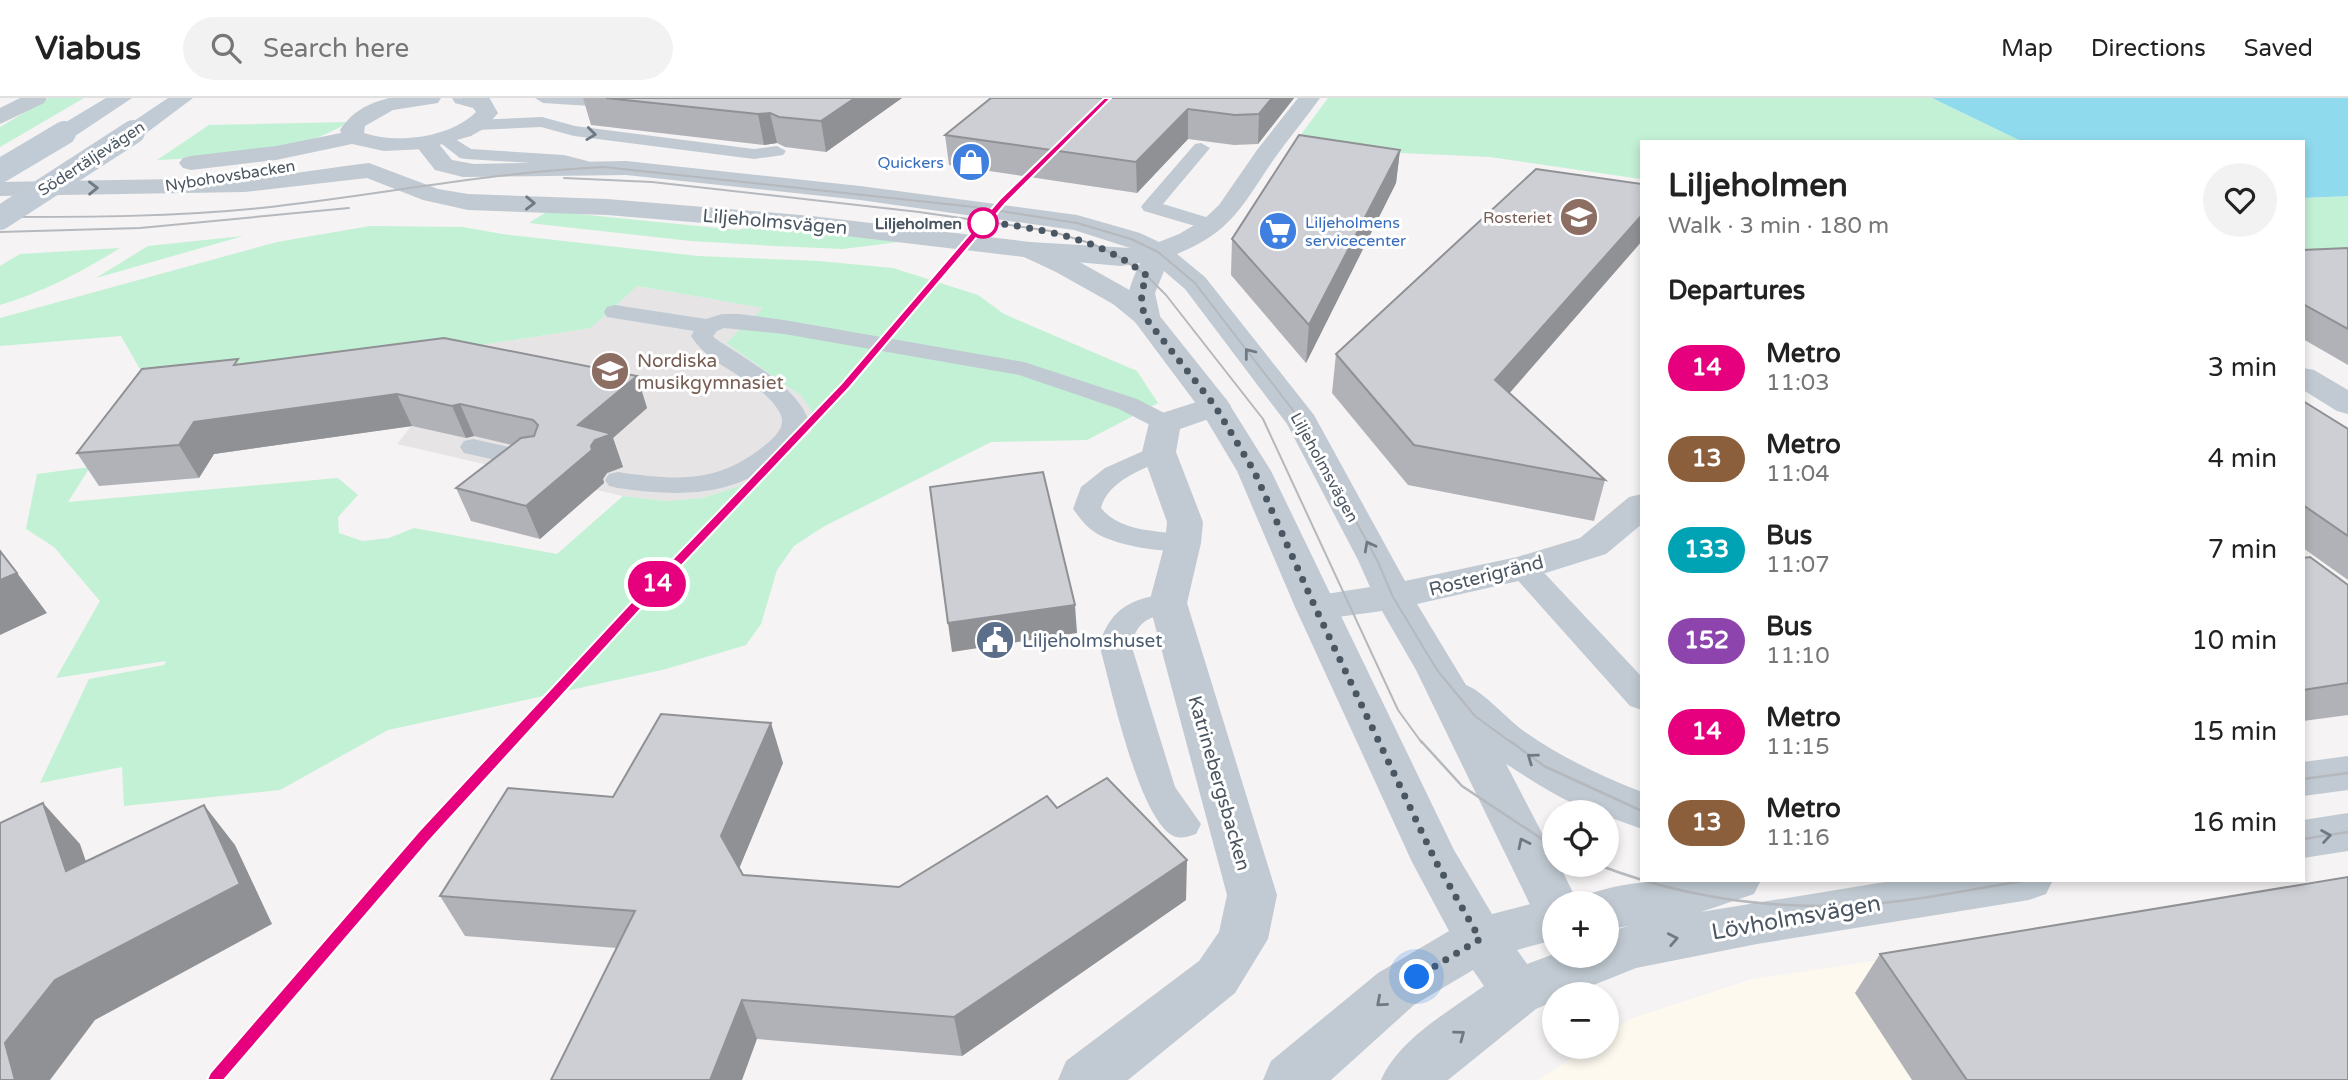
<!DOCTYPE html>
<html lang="en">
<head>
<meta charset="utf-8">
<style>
  body { margin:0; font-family:"Varela Round",sans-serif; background:#f2f2f2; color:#222; height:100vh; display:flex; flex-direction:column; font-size:26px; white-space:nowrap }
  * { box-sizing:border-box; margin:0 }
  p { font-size:23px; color:#767676 }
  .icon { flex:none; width:38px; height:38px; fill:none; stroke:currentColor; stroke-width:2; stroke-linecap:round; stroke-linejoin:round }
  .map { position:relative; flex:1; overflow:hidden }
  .panel { position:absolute; left:1640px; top:42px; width:665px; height:742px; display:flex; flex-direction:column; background:#fff; border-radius:0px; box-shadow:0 4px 10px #0003 }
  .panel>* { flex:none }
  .badge { padding:0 14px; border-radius:23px; font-size:24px; line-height:46px }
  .fabs { position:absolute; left:1542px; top:702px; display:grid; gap:14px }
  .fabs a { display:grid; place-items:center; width:77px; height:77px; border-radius:50%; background:#fff; box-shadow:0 4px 10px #0003; font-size:35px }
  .you { position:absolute; width:35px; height:35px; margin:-18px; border:5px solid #fff; border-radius:50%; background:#1a73e8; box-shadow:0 0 0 10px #1a73e833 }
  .map>.badge { position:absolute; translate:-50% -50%; box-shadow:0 0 0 4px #fff }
  h2 { padding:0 28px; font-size:26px; line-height:63px }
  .round { display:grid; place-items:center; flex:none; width:74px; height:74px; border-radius:37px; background:#f2f2f2 }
  .overview { display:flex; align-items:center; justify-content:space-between; height:119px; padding:0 28px }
  h1 { font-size:33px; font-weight:700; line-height:52px }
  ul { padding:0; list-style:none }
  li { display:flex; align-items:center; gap:21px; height:91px; padding:0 28px }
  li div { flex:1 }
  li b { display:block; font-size:26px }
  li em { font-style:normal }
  li .badge { min-width:77px; font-weight:700; text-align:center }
  header { display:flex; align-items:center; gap:42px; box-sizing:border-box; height:98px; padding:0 35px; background:#fff; border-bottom:2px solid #e0e0e0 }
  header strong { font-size:33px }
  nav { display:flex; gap:38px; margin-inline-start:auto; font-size:24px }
  .search { width:490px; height:63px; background:#f2f2f2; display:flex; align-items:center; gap:18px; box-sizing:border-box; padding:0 24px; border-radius:38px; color:#767676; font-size:26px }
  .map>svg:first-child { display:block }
  .commercial { fill:#fdf9ef }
  .education { fill:#e6e4e5 }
  .green { fill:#c3f1d5 }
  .water { fill:#90daee }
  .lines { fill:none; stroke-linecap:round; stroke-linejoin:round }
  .service { fill:#c1cad2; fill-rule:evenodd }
  .minor { fill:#c1cad2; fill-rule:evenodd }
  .tertiary { fill:#c1cad2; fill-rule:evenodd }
  .secondary { fill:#c1cbd6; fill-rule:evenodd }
  .tram-far1 { stroke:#b5b8bd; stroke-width:2 }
  .tram { stroke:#b5b8bd; stroke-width:2.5 }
  .secondary-bridge { stroke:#c1cbd6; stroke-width:24 }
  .wall { fill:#b0b2b7 }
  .shaded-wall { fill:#909195 }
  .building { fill:#cdcfd5; stroke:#909195; stroke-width:2 }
  .oneway { stroke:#6e7983 }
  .line { fill:#e6007e; stroke:#fff; stroke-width:2 }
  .walk { stroke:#4a5661; stroke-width:7; stroke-dasharray:0 12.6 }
  .stop-dot { fill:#fff; stroke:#e6007e; stroke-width:3.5 }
  .labels { text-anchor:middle; stroke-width:6; stroke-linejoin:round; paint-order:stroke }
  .far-street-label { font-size:16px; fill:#4a5661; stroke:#fff }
  .far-shop-label { font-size:16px; fill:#366cbe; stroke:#fff; text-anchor:end }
  .far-education-label { font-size:16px; fill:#785e54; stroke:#fff; text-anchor:end }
  .far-stop-label { font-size:16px; font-weight:bold; fill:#4a5661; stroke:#fff; text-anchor:end }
  .street-label { font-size:19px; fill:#4a5661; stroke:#fff }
  .education-label { font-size:19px; fill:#785e54; stroke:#fff; text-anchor:start }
  .service-label { font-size:19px; fill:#4e5e75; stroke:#fff; text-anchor:start }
  .near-street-label { font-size:23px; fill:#4a5661; stroke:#fff }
</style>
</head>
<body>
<header>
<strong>Viabus</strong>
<div class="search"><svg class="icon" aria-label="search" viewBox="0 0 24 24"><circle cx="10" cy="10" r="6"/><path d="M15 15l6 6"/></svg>Search here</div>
<nav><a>Map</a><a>Directions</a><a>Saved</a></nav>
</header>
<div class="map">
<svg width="2348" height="982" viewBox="0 0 2348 982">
  <rect width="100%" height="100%" fill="#f5f3f3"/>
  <path class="commercial" d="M2348,793V982H1538L1589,949L1606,948L1607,937L1630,921L1752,881Z"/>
  <path class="education" d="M636,188L764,210L726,245L801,298L816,319L810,335L755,383L702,400L665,403L623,398L397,346L475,248L591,230Z"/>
  <g class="green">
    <path d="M49,0H84L0,49V29Z"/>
    <path d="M1328,0H1932L2023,44H1642L1641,81L1490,59L1291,50Z"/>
    <path d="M349,24C291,59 223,58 157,62L209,27Z"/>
    <path d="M2348,98V167L2303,168V100Z"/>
    <path d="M548,113L738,132L763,126L899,144L843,151L775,148L691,143L529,125Z"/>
    <path d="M370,128L463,129L502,136L698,158L819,163L893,170L978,197L1004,216L1137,273L1158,305L1087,342L991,344L823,429L794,448L777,472L761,526L746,547L666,571L388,632L280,692L124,708L122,669L40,685L89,581L164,567L166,563L56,580L100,503L54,449L26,431L37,376L90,369L68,404L338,380L358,397L338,419L339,435L362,443L389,440L414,430L557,456L623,398L665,403L702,400L755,383L810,335L816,319L801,298L726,245L763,210L637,188L591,230L475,248L149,287L121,238L0,248V220L277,144Z"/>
    <path d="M243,138L96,180L148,148Z"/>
    <path d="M120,150C82,174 43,194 0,207V168L20,156Z"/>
  </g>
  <path class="water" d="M1932,0H2348V98L2303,100V44H2023Z"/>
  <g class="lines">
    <g class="service">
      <path d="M462,0H490L488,4L464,5Z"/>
      <path d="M535,0H610L614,4L606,9L543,5Z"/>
      <path d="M542,19L575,28L754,51L777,48L786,53L783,57L754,61L574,38L541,29L475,32L466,27L475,22Z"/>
      <path d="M444,34L471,51L564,57L595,65L597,69L588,75L563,67L466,61L460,60L438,43L435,39L438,35Z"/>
      <path d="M1201,45L1210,50L1163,106L1219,123L1222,127L1219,131L1212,133L1144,113L1141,109L1144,105L1195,46Z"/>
      <path d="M615,207L706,221L722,216H739L784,222L1024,264L1137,301L1174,320L1178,325L1174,330L1165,333L1156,330L1119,311L1019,277L784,236L724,230L717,233L713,238L716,241C744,260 796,288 808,321C807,336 796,347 785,356C737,400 678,399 618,390L609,388L605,382L609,376L618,374C679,383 721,386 770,343C778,336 786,326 780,315C760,280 711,271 691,238L694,233L607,219L604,214L607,209Z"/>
      <path d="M473,341L545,357L549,363L545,369L536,371L464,355L460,349L464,343Z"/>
      <path d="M1159,346L1168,348L1172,354L1168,360C1144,371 1108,382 1101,410C1123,437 1163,431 1193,439L1197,445L1193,451C1170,457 1117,448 1096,435C1086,429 1080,420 1073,411L1081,389L1105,370Z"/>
      <path d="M1523,461L1533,463L1642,579V612L1630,608L1513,477L1508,470L1513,463Z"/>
      <path d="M1168,495L1179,498L1183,505L1179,512C1153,519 1140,518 1131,546L1175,689L1201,726L1196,736C1187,739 1178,742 1170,736C1137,712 1111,589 1099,546C1113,508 1130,502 1168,495Z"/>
    </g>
    <g class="minor">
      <path d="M1298,0H1320C1305,21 1289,40 1274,61C1242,107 1233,133 1177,156L1205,179L1314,317L1405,483L1517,459L1580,440L1629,399L1642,396V426L1606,456L1523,482L1417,506L1466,587C1483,593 1508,622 1525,634C1561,659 1601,678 1642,694V731L1606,718V714C1577,714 1532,682 1506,666L1554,758V766H1559L1578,805H1554V827L1537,821L1416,572L1382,513L1315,522L1301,518L1295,509L1301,500L1370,489L1358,462L1287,326L1185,191L1164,173L1155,195L1160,218L1155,224L1145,227L1135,224C1121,204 1131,185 1140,165L1121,168L1030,160L1021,158L1017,152L1021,146L1030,144L1130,150L1074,132L860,102L626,77L463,79L435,72L413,44L417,39H433L452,62L474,66L626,63L860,88L1077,117L1140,135L1159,144L1179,136L1203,122L1219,107L1257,52Z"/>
      <path d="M2303,270L2314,272L2348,292V316L2337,313L2303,292Z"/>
      <path d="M1215,298L1226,301L1231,308L1226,315L1180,331L1176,354L1203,424L1201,445L1187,505L1277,797L1268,841L1235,895L1128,982H1058L1066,963L1199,863L1219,834L1227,797L1149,505L1165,445L1167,424L1142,354L1149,325L1153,318Z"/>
    </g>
    <g class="tertiary">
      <path d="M20,0H47L44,5L0,26V10Z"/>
      <path d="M389,0H441L438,5L393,12L365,28L364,35C397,46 450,40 476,14L473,10L455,5L452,0L490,1L498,15L485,30L471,38L425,51L384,53L352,46L276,62L191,72L183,70L179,65L183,60L191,58L276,48L341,35L340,32C353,13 367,6 389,0Z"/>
      <path d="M369,65L438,91L468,96L607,101L812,118L1030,144L1076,162L1133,194L1155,212L1226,301L1271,373L1454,752L1492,816L1554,800L1569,805H1554V842L1517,852L1527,866L1554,856L1606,858V835L1628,828L1606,832V805H1584L1588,796C1644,777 1704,782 1761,782L1754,796L1701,814L1897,782H2053L2046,796L2029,802L1757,846L1636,870L1571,896H1554V903L1536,911L1448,982H1381C1399,941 1448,914 1484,888L1473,872L1414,907L1331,982H1263L1271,963L1378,875L1449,833L1412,764L1295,509L1237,373L1200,311L1135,224L1113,206L1056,174L1024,159L812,134L607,117L468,112L423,102L367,80L245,94L0,98V84L177,81C200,77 219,81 242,80C284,78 327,70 369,65Z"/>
      <path d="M2348,658V692L2303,698V664Z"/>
      <path d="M2348,715V753L2303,760V722Z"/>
    </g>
    <g class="secondary">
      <path d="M106,0H132L72,40H56L53,35L56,30Z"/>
      <path d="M168,0H193L141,39H125L122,34L125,29Z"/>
    </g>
    <g class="tram-far1">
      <path d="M564,80L652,84L919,114L1050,133L1093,146L1121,160L1147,178L1166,197L1263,321L1398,612L1422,645"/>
      <path d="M0,119C87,119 174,119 261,110C375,98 489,74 604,69L974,109L1077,125L1131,141L1158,154L1195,185L1302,324L1377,462L1393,499L1437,572L1475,618L1512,645"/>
      <path d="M0,134L140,130L349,110"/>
    </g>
    <g class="tram">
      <path d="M1421,643L1462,688L1554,749"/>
      <path d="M1510,643L1544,668L1642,713"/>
      <path d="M2303,681L2348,675"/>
      <path d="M2303,741L2348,734"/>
      <path d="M1596,766C1691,803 1790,815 1891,804C1937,799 1983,789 2029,782"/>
    </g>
    <g class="secondary-bridge">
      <path d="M0,73L64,35"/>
      <path d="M0,120L133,34"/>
    </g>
  </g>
  <g class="wall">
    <path d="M583,0H902L826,54L785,49L777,45L764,47L591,27Z"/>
    <path d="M1294,0L1258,46L1234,47L1188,41L1137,95L949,67L945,37Z"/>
    <path d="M1400,52L1396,85L1306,265L1231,177L1232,141Z"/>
    <path d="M1642,86V143L1509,295L1605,382L1594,423L1408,387L1332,295L1336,256Z"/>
    <path d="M2348,150V267L2303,241V152Z"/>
    <path d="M241,266L637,278L647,310L613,340L623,369L607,375L603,381L604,385L540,441L471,423L456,390L512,347L474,338L466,340L412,328L214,356L199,380L99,388L77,355Z"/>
    <path d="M2303,303L2348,331V482L2303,450Z"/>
    <path d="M2303,460L2348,487V617L2303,623Z"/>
    <path d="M783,665L739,770L743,777L899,789L1057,710L1186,802L962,958L757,941L617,850L465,838L440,798L613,699Z"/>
    <path d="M1880,856L2348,982H1912L1855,895Z"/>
  </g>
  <g class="shaded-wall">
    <path d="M855,0H902L826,54L821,23Z"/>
    <path d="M1272,0H1294L1258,46L1259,16Z"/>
    <path d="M1188,11V41L1137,95L1136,64Z"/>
    <path d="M770,15L777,45L764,47L758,16Z"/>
    <path d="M1400,52L1396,85L1306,265L1309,227Z"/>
    <path d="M1642,117V143L1487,321L1495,282Z"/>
    <path d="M637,278L647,310L613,340L623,369L607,375L603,381L604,385L540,441L526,408L578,327Z"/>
    <path d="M397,296L412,328L214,356L199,380L179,347L194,324Z"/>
    <path d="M460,306L474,338L466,340L452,308Z"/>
    <path d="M0,452L47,515L0,537Z"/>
    <path d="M1075,507L1077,535L952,554L948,525Z"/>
    <path d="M771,625L783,665L736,778L721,738Z"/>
    <path d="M43,705L80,746L103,813L66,773Z"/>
    <path d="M204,707L235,747L272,826L95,922L50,982H15L5,945L55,882Z"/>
    <path d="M1187,762L1186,802L962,958L954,919Z"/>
    <path d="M742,902L757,941L742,982H710Z"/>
  </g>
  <g class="building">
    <path d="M606,0H855L821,23L779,19L770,15L758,16Z"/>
    <path d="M991,0H1272L1259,16L1235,17L1188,11L1136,64L945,37Z"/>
    <path d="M1299,37L1400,52L1309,227L1232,141Z"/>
    <path d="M1536,71L1642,86V117L1495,282L1605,382L1414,347L1336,256Z"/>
    <path d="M2348,150V231L2303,206V152Z"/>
    <path d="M444,240L637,278L578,327L612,336L595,342L591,348L592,352L526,408L456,390L521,340L534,338L538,327L533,322L460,306L452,308L397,296L194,324L179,347L77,355L142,271L238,261L234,267Z"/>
    <path d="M2303,303L2348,331V438L2303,407Z"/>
    <path d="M1043,374L1075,507L948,525L930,389Z"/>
    <path d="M0,453L17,475L0,482Z"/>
    <path d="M2310,459L2348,487V585L2303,592V460Z"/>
    <path d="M661,616L771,625L721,738L743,777L899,789L1047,698L1057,710L1107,680L1187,762L954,919L742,902L710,982H551L635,813L440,798L508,690L613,699Z"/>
    <path d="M43,705L66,773L204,707L240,786L55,882L5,945L15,982H0V725Z"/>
    <path d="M2348,779V982H1967L1880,856Z"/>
  </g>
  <defs><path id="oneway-chevron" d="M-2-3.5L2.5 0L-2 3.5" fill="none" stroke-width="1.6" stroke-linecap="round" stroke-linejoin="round" transform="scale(1.75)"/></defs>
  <g class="oneway">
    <use href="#oneway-chevron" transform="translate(591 36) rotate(7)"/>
    <use href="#oneway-chevron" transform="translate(93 90) rotate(-1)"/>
    <use href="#oneway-chevron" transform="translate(530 105) rotate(1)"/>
    <use href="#oneway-chevron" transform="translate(1249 255) rotate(-128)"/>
    <use href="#oneway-chevron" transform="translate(1369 448) rotate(-118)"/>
    <use href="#oneway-chevron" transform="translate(1532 660) rotate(-144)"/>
    <use href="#oneway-chevron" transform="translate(2326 738) rotate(-9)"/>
    <use href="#oneway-chevron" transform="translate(1523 745) rotate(-116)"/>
    <use href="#oneway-chevron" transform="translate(1673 841) rotate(-11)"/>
    <use href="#oneway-chevron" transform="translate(1381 904) rotate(139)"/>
    <use href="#oneway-chevron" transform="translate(1460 937) rotate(-37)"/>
  </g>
  <path class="line" d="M1104,0H1111L1005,106L849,290L648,503L430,742L224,982H207L210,975L419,733L638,497L841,286L999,102Z"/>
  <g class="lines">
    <path class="walk" d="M983,125L982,123C1041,131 1099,139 1147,178L1141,195L1144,218L1215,308L1254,373L1315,509L1436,764L1480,841L1417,879"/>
  </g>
  <defs>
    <g id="shop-disc" transform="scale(2.0125)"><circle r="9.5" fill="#3f7fe0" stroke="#fff"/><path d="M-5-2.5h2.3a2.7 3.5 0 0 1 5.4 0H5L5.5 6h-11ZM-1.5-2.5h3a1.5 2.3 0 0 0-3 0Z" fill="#fff"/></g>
    <g id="school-disc" transform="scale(2.0125)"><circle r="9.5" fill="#8d6e63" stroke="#fff"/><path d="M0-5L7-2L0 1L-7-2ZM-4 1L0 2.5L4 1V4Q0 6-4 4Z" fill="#fff"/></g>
    <g id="supermarket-disc" transform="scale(2.0125)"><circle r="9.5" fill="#3f7fe0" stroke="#fff"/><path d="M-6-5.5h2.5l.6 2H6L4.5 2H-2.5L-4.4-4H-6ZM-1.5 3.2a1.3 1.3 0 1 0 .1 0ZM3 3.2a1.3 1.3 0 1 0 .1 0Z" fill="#fff"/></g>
    <g id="civic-disc" transform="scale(2.0125)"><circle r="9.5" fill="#5c6f8a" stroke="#fff"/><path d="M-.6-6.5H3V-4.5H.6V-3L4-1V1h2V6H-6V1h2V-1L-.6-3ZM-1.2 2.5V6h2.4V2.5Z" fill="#fff"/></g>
  </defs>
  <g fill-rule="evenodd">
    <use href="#shop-disc" x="971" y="64"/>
    <use href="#school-disc" x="1579" y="119"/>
    <use href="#supermarket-disc" x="1278" y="133"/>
    <use href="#school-disc" x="610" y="273"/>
    <use href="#civic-disc" x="995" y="542"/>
  </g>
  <circle class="stop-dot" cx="983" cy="125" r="14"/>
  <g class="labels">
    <g class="far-street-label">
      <text transform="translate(91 60) rotate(-33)" y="6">Södertäljevägen</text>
      <text transform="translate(230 77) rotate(-9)" y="6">Nybohovsbacken</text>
      <text transform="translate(1325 369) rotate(61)" y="6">Liljeholmsvägen</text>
    </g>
    <g class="far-shop-label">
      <text x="944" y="70">Quickers</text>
      <text x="1305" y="130" text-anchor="start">Liljeholmens<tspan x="1305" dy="18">servicecenter</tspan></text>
    </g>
    <g class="far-education-label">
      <text x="1552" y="125">Rosteriet</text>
    </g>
    <g class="far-stop-label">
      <text x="962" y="131">Liljeholmen</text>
    </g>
    <g class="street-label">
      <text transform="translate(775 123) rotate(5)" y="7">Liljeholmsvägen</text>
      <text transform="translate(1486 477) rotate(-14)" y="7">Rosterigränd</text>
      <text transform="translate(1220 685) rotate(74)" y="7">Katrinebergsbacken</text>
    </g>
    <g class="education-label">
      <text x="637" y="269">Nordiska<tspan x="637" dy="22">musikgymnasiet</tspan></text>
    </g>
    <g class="service-label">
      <text x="1022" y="549">Liljeholmshuset</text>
    </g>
    <g class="near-street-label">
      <text transform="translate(1796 819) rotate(-10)" y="8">Lövholmsvägen</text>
    </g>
  </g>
</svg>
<div class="fabs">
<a><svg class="icon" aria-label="locate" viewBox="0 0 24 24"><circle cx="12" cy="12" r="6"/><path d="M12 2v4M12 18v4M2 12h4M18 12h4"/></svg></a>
<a>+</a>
<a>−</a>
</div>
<div class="you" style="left:1417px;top:879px"></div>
<b class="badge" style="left:657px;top:486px;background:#e6007e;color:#fff">14</b>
<section class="panel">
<div class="overview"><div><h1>Liljeholmen</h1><p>Walk · 3 min · 180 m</p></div><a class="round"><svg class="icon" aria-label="heart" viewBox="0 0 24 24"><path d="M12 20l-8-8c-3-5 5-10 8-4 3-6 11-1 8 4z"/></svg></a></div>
<h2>Departures</h2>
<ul>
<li><span class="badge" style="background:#e6007e;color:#fff">14</span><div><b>Metro</b><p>11:03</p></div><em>3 min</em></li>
<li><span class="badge" style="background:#8b5e3c;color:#fff">13</span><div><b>Metro</b><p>11:04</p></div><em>4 min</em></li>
<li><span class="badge" style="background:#00a3b4;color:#fff">133</span><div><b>Bus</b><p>11:07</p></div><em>7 min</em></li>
<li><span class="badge" style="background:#8e44ad;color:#fff">152</span><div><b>Bus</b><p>11:10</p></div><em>10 min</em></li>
<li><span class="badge" style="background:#e6007e;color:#fff">14</span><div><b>Metro</b><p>11:15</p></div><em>15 min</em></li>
<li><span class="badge" style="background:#8b5e3c;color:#fff">13</span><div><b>Metro</b><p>11:16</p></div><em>16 min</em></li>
</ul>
</section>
</div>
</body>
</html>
